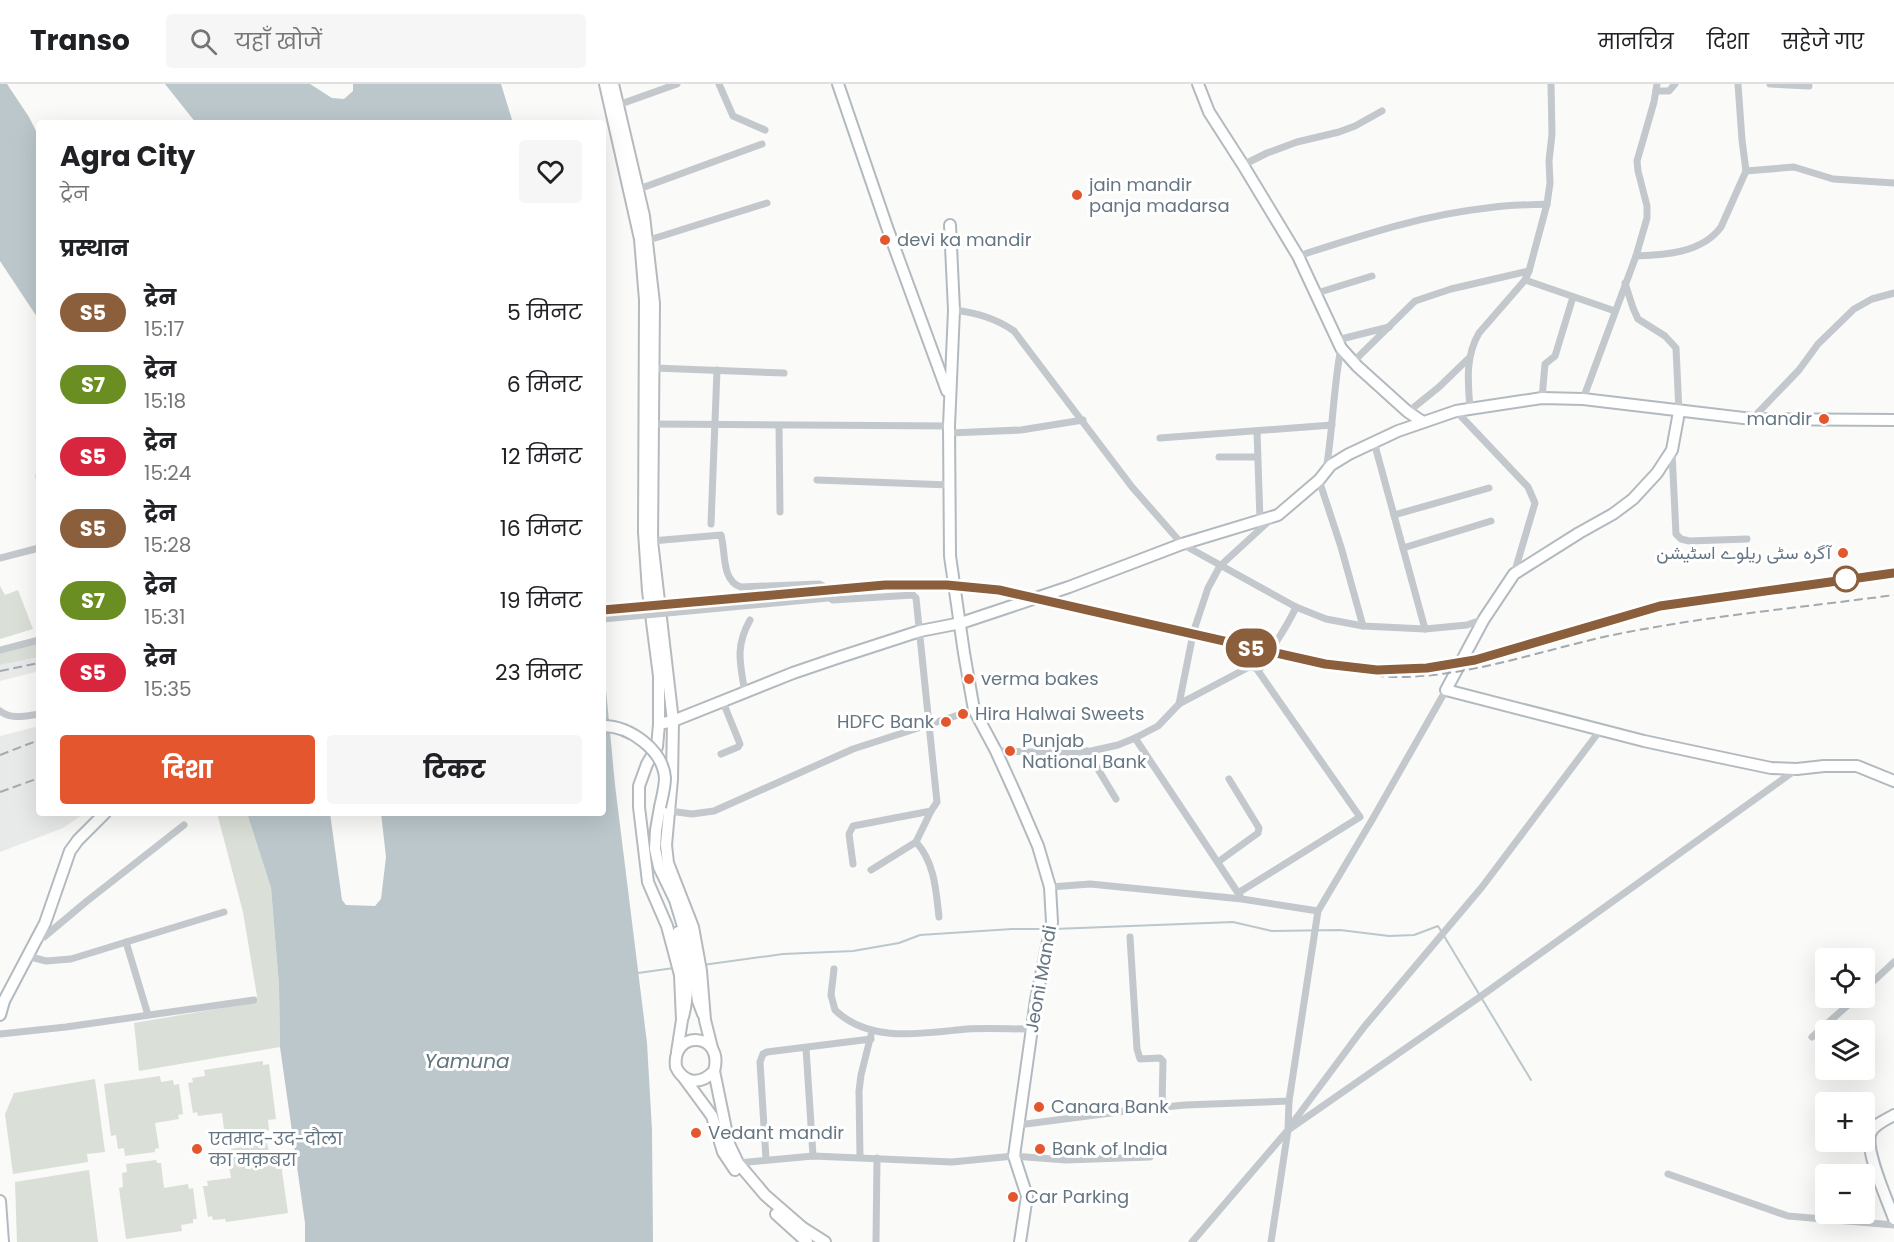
<!DOCTYPE html>
<html lang="hi">
<head>
<meta charset="utf-8">
<style>
  body { margin:0; font-family:Poppins,Vazirmatn,"Noto Sans Devanagari",sans-serif; background:#f6f6f6; color:#202124; height:100vh; display:flex; flex-direction:column; font-size:22px; white-space:nowrap }
  * { box-sizing:border-box; margin:0 }
  p { font-size:20px; color:#757577 }
  .icon { flex:none; width:33px; height:33px; fill:none; stroke:currentColor; stroke-width:2; stroke-linecap:round; stroke-linejoin:round }
  .map { position:relative; flex:1; overflow:hidden }
  .details { position:absolute; left:36px; top:36px; width:570px; height:696px; display:flex; flex-direction:column; background:#fff; border-radius:6px; box-shadow:0 6px 24px #0002 }
  .details>* { flex:none }
  .badge { padding:0 12px; border-radius:20px; font-size:21px; line-height:39px }
  .buttons { position:absolute; left:1815px; top:864px; display:grid; gap:12px }
  .buttons a { display:grid; place-items:center; width:60px; height:60px; border-radius:6px; background:#fff; box-shadow:0 6px 24px #0002; font-size:30px }
  .map>.badge { position:absolute; translate:-50% -50%; box-shadow:0 0 0 3px #fff }
  h2 { padding:0 24px; font-size:22px; line-height:54px }
  .round { display:grid; place-items:center; flex:none; width:63px; height:63px; border-radius:6px; background:#f6f6f6 }
  .headline { display:flex; align-items:center; justify-content:space-between; height:102px; padding:0 24px }
  h1 { font-size:28px; font-weight:700; line-height:45px }
  .button { display:flex; gap:12px; margin-top:auto; padding:12px 24px }
  .button a { flex:1; height:69px; border-radius:6px; background:#e4572e; color:#fff; font-size:24px; font-weight:700; line-height:69px; text-align:center }
  .button a+a { background:#f6f6f6; color:#202124 }
  ul { padding:0; list-style:none }
  li { display:flex; align-items:center; gap:18px; height:72px; padding:0 24px }
  li div { flex:1 }
  li b { display:block; font-size:22px }
  li em { font-style:normal }
  li .badge { min-width:66px; font-weight:700; text-align:center }
  header { display:flex; align-items:center; gap:36px; box-sizing:border-box; height:84px; padding:0 30px; background:#fff; border-bottom:2px solid #e0e0e0 }
  header strong { font-size:28px }
  nav { display:flex; gap:33px; margin-inline-start:auto; font-size:21px }
  .search { width:420px; height:54px; background:#f6f6f6; display:flex; align-items:center; gap:15px; box-sizing:border-box; padding:0 21px; border-radius:6px; color:#757577; font-size:22px }
  .map>svg:first-child { display:block }
  .built { fill:#e8e9e9 }
  .green { fill:#dadfd7 }
  .water { fill:#bbc7cb }
  .lines { fill:none; stroke-linecap:round; stroke-linejoin:round }
  .stream { stroke:#bbc7cb; stroke-width:2 }
  .secondary-casing { stroke:#b3babf; stroke-width:14 }
  .primary-casing { stroke:#b5babe; stroke-width:14 }
  .street { stroke:#c3c8cc; stroke-width:7 }
  .secondary { stroke:#fff; stroke-width:10 }
  .primary { stroke:#fff; stroke-width:10 }
  .rail { stroke:#a2aab0; stroke-width:2; stroke-dasharray:9 4.5; stroke-linecap:butt }
  .secondary-bridge-casing { stroke:#b3babf; stroke-width:14; stroke-linecap:butt }
  .street-bridge { stroke:#c3c8cc; stroke-width:7 }
  .secondary-bridge { stroke:#fff; stroke-width:10 }
  .line-casing { stroke:#fff; stroke-width:14 }
  .line { stroke:#8b5e3c; stroke-width:9 }
  .poi-dot { fill:#e4572e; stroke:#fff; stroke-width:2 }
  .stop-dot { fill:#fff; stroke:#8b5e3c; stroke-width:3 }
  .labels { text-anchor:middle; stroke-width:6; stroke-linejoin:round; paint-order:stroke }
  .poi-label { font-size:18px; fill:#657683; stroke:#fff; text-anchor:start }
  .street-label { font-size:18px; fill:#657683; stroke:#fff }
  .water-label { font-size:20px; font-style:italic; fill:#60757c; stroke:#fff }
</style>
</head>
<body>
<header>
<strong>Transo</strong>
<div class="search"><svg class="icon" aria-label="search" viewBox="0 0 24 24"><circle cx="10" cy="10" r="6"/><path d="M15 15l6 6"/></svg>यहाँ खोजें</div>
<nav><a>मानचित्र</a><a>दिशा</a><a>सहेजे गए</a></nav>
</header>
<div class="map">
<svg width="1894" height="1158" viewBox="0 0 1894 1158">
  <rect width="100%" height="100%" fill="#fafaf8"/>
  <g class="built">
    <path d="M39,573V587L0,597V581Z"/>
    <path d="M39,642V729H85L63,744L0,768V652Z"/>
  </g>
  <g class="green">
    <path d="M0,502L5,511L18,506L33,545L0,555Z"/>
    <path d="M39,559V573L0,581V568Z"/>
    <path d="M217,729H247L271,804L279,902L280,963L139,987L134,939L258,918L243,828Z"/>
    <path d="M263,977V981L269,980L276,1035L268,1036L269,1046L265,1047V1052L230,1057L229,1054H225L222,1029L198,1032L197,1028L193,1029L188,999L193,998L192,994L205,992L204,986Z"/>
    <path d="M160,992L161,998L173,996L174,1001L179,1000L183,1030L178,1031L179,1035L155,1039L159,1064L155,1065V1068L125,1072L124,1064L118,1065L116,1051L111,1052L104,1000Z"/>
    <path d="M95,995L105,1068L87,1070L88,1078L13,1090L5,1030L14,1009Z"/>
    <path d="M267,1059L269,1067H274L276,1081L281,1080L288,1129L226,1138L225,1135L213,1136L212,1132L208,1133L203,1102H208L207,1097L231,1094L227,1069L231,1068V1065Z"/>
    <path d="M156,1076L157,1079H161L164,1104L188,1100L189,1105L193,1104L197,1135H193V1139L181,1141L182,1147L126,1155L119,1104L123,1103L122,1089L127,1088L126,1080Z"/>
    <path d="M89,1086L98,1158H17L15,1098Z"/>
  </g>
  <g class="water">
    <path d="M0,0H7L29,33L39,53V236L0,177Z"/>
    <path d="M165,0H310L332,14L344,15L353,7V0H501L513,39H196Z"/>
    <path d="M603,574L615,701L647,959L652,1046L653,1158H305V1139L280,963L279,902L271,804L247,729H330L342,816L346,821L375,822L381,815L386,773L381,729H603Z"/>
  </g>
  <g class="lines">
    <g class="stream">
      <path d="M1054,845L1233,838L1272,847L1340,846L1389,852L1414,851L1438,842L1441,847"/>
      <path d="M1444,852L1531,996"/>
      <path d="M703,881L783,870L853,867L899,859L920,851L1012,845H1046"/>
      <path d="M638,889L674,884"/>
    </g>
    <g class="secondary-casing">
      <g id="secondary">
        <path d="M838,0L888,146L947,307"/>
        <path d="M1198,0L1209,28L1243,81L1298,172L1341,264L1357,282L1408,328L1423,338"/>
        <path d="M950,141L954,226L949,342L950,472L964,569L974,626L996,667L1016,711L1038,762L1050,803L1052,838L1036,916L1014,1072L1027,1112L1020,1158"/>
        <path d="M1679,328L1672,366L1657,389L1633,415L1613,430L1579,449L1514,490L1484,535L1446,606L1644,657L1728,675L1771,684L1797,685L1824,682H1857L1894,697"/>
        <path d="M659,640L673,637L793,589L840,573L920,547L961,539L1069,503L1182,460L1278,431L1319,396L1331,381L1349,370L1398,347L1456,327L1542,314L1583,315L1752,335L1894,336"/>
        <path d="M660,723L656,746L655,765L659,783L675,816L692,872L698,917L703,930"/>
        <path d="M678,848C686,879 691,902 683,933"/>
        <path d="M0,931L4,917L45,839L70,767L78,756L105,729"/>
        <path d="M1894,1031C1887,1035 1875,1040 1871,1048C1863,1064 1888,1117 1894,1135"/>
        <path d="M0,1117L3,1158"/>
      </g>
    </g>
    <g class="primary-casing">
      <g id="primary">
        <path d="M605,0L640,155L645,216L644,448L648,507L659,592V640L657,663L647,680L639,702V723L648,798L667,842L680,891L682,936L677,968"/>
        <path d="M613,0L644,132L654,219L652,457L673,637L672,695L666,761L668,779L693,843L701,887L705,936L712,964"/>
        <path d="M714,987C701,1001 684,1000 676,983C671,945 725,948 714,987L729,1060L738,1079L765,1111L803,1144L825,1158"/>
        <path d="M684,994L712,1032L723,1068L735,1086"/>
        <path d="M776,1130L807,1158"/>
      </g>
    </g>
    <g class="street">
      <path d="M719,0L733,32L765,46"/>
      <path d="M1770,0L1809,2"/>
      <path d="M1656,7H1669L1675,0"/>
      <path d="M618,21L677,0"/>
      <path d="M1243,81L1267,69L1297,58L1339,48L1355,42L1382,27"/>
      <path d="M1746,87L1794,83L1833,95L1894,99"/>
      <path d="M639,105L762,60"/>
      <path d="M649,156L767,119"/>
      <path d="M1298,172C1360,152 1422,131 1487,124C1507,121 1527,121 1547,120"/>
      <path d="M1636,172C1665,171 1702,169 1721,143L1746,87L1742,56L1738,0"/>
      <path d="M1525,196L1615,227"/>
      <path d="M1625,199L1633,224L1638,235L1665,252L1676,264L1679,328"/>
      <path d="M1317,209L1372,192"/>
      <path d="M954,226C977,229 995,234 1014,247L1132,403L1182,460L1296,523L1326,535L1363,542L1425,545L1467,541L1484,535"/>
      <path d="M1337,256L1389,243"/>
      <path d="M1353,278L1415,217L1451,205L1529,187"/>
      <path d="M655,284L784,289"/>
      <path d="M1542,314L1545,280L1555,272L1573,213"/>
      <path d="M1583,315L1636,172L1647,134V122L1638,87L1637,77L1654,18L1657,0"/>
      <path d="M1470,325C1468,298 1465,273 1479,249L1525,196L1529,187L1547,120L1550,99L1549,77L1552,50L1551,0"/>
      <path d="M1456,327L1528,403L1535,419L1514,490"/>
      <path d="M1408,328L1439,303L1469,274"/>
      <path d="M1752,335L1799,286L1818,260L1854,225L1872,215L1894,209"/>
      <path d="M654,340L949,342"/>
      <path d="M779,342L780,428"/>
      <path d="M1257,347L1260,436"/>
      <path d="M950,349L1021,346L1083,336"/>
      <path d="M1160,354L1332,341"/>
      <path d="M1374,358L1425,545"/>
      <path d="M1672,368L1676,450L1681,455L1689,457L1747,455"/>
      <path d="M1219,373H1257"/>
      <path d="M1326,386C1333,346 1333,305 1341,264"/>
      <path d="M39,392V393"/>
      <path d="M817,396L950,401"/>
      <path d="M1319,396L1341,463L1363,542"/>
      <path d="M1394,431L1489,404"/>
      <path d="M711,440L717,286"/>
      <path d="M652,457L721,451C726,468 721,497 741,503L819,500L825,503"/>
      <path d="M1403,464L1491,437"/>
      <path d="M0,474L39,464"/>
      <path d="M827,512L833,516L913,511L916,514L937,718L931,727L853,742L849,750L853,780"/>
      <path d="M1195,543L1208,504L1220,482L1269,437"/>
      <path d="M0,566L39,556"/>
      <path d="M1259,587C1270,565 1286,546 1296,523"/>
      <path d="M745,609C740,579 735,563 750,536"/>
      <path d="M1179,620L1192,555"/>
      <path d="M0,627C12,636 25,632 39,630"/>
      <path d="M1135,654L1240,812"/>
      <path d="M996,667L1067,669L1091,667L1118,661L1135,654L1158,642L1179,620L1249,583L1256,584L1360,733L1238,809"/>
      <path d="M1087,667L1116,715"/>
      <path d="M721,670L738,663L740,660L723,618"/>
      <path d="M669,727L692,730L714,727L853,665L974,626"/>
      <path d="M916,758C935,779 936,807 939,833"/>
      <path d="M1218,778L1258,749L1259,744L1229,695"/>
      <path d="M871,786L916,758L931,727"/>
      <path d="M1050,803L1090,800L1242,815L1318,827"/>
      <path d="M1130,853L1137,965L1140,975L1160,974L1163,977L1162,1023"/>
      <path d="M35,856L44,853L87,817L184,741"/>
      <path d="M126,858L148,931"/>
      <path d="M27,872L46,877L71,875L224,828"/>
      <path d="M834,885L831,911L835,926C870,960 924,949 967,945C988,944 1010,945 1032,945"/>
      <path d="M1864,906L1894,878"/>
      <path d="M0,950L66,943L254,916"/>
      <path d="M1812,953L1856,914"/>
      <path d="M806,964L813,1072"/>
      <path d="M1018,1041L1134,1026L1185,1021L1289,1017"/>
      <path d="M1291,1041L1364,943L1482,803L1601,645"/>
      <path d="M860,1073L859,1007L861,991L871,951"/>
      <path d="M766,1075L760,978L763,970L767,968L871,955"/>
      <path d="M738,1079L813,1072L952,1078L1014,1072L1066,1076L1150,1073"/>
      <path d="M1668,1090L1788,1132L1894,1141"/>
      <path d="M876,1158L877,1074"/>
      <path d="M1192,1158L1288,1046L1481,912L1797,685"/>
      <path d="M1271,1158L1288,1046L1289,1017L1318,827L1372,736L1446,606"/>
    </g>
    <use href="#secondary" class="secondary"/>
    <use href="#primary" class="primary"/>
    <g class="rail">
      <path d="M603,526L885,501L947,500L999,506L1325,580C1348,587 1372,593 1397,593C1475,593 1552,562 1628,548C1716,531 1806,523 1894,511"/>
      <path d="M1495,571L1660,522L1894,489"/>
      <path d="M0,587L39,579"/>
      <path d="M0,671L39,656"/>
      <path d="M0,708L39,694"/>
    </g>
    <g class="secondary-bridge-casing">
      <path id="secondary-bridge" d="M603,642C630,642 663,666 665,694C665,703 662,714 660,723"/>
    </g>
    <g class="street-bridge">
      <path d="M603,535L828,514"/>
      <path d="M1192,555L1195,543"/>
    </g>
    <use href="#secondary-bridge" class="secondary-bridge"/>
  </g>
  <g class="lines">
    <g class="line-casing">
      <path id="line" d="M603,526L885,501H947L999,506L1325,580L1377,586L1427,584L1475,576L1660,522L1894,489"/>
    </g>
    <use href="#line" class="line"/>
  </g>
  <g class="poi-dot">
    <circle cx="1077" cy="111" r="6"/>
    <circle cx="885" cy="156" r="6"/>
    <circle cx="1824" cy="335" r="6"/>
    <circle cx="1843" cy="469" r="6"/>
    <circle cx="969" cy="595" r="6"/>
    <circle cx="963" cy="630" r="6"/>
    <circle cx="946" cy="638" r="6"/>
    <circle cx="1010" cy="667" r="6"/>
    <circle cx="1039" cy="1023" r="6"/>
    <circle cx="696" cy="1049" r="6"/>
    <circle cx="197" cy="1065" r="6"/>
    <circle cx="1040" cy="1065" r="6"/>
    <circle cx="1013" cy="1113" r="6"/>
  </g>
  <circle class="stop-dot" cx="1846" cy="495" r="12"/>
  <g class="labels">
    <g class="poi-label">
      <text x="1089" y="107">jain mandir<tspan x="1089" dy="21">panja madarsa</tspan></text>
      <text x="897" y="162">devi ka mandir</text>
      <text x="1812" y="341" text-anchor="end">mandir</text>
      <text x="1831" y="475" text-anchor="end">آگرہ سٹی ریلوے اسٹیشن</text>
      <text x="981" y="601">verma bakes</text>
      <text x="975" y="636">Hira Halwai Sweets</text>
      <text x="934" y="644" text-anchor="end">HDFC Bank</text>
      <text x="1022" y="663">Punjab<tspan x="1022" dy="21">National Bank</tspan></text>
      <text x="1051" y="1029">Canara Bank</text>
      <text x="708" y="1055">Vedant mandir</text>
      <text x="209" y="1061">एतमाद-उद-दौला<tspan x="209" dy="21">का मक़बरा</tspan></text>
      <text x="1052" y="1071">Bank of India</text>
      <text x="1025" y="1119">Car Parking</text>
    </g>
    <g class="street-label">
      <text transform="translate(1041 895) rotate(-80)" y="6">Jeoni Mandi</text>
    </g>
    <g class="water-label">
      <text x="467" y="984">Yamuna</text>
    </g>
  </g>
</svg>
<div class="buttons">
<a><svg class="icon" aria-label="locate" viewBox="0 0 24 24"><circle cx="12" cy="12" r="6"/><path d="M12 2v4M12 18v4M2 12h4M18 12h4"/></svg></a>
<a><svg class="icon" aria-label="layers" viewBox="0 0 24 24"><path d="M12 4l9 5-9 5-9-5zM3 14l9 5 9-5"/></svg></a>
<a>+</a>
<a>−</a>
</div>
<b class="badge" style="left:1251px;top:564px;background:#8b5e3c;color:#fff">S5</b>
<section class="details">
<div class="headline"><div><h1>Agra City</h1><p>ट्रेन</p></div><a class="round"><svg class="icon" aria-label="heart" viewBox="0 0 24 24"><path d="M12 20l-8-8c-3-5 5-10 8-4 3-6 11-1 8 4z"/></svg></a></div>
<h2>प्रस्थान</h2>
<ul>
<li><span class="badge" style="background:#8b5e3c;color:#fff">S5</span><div><b>ट्रेन</b><p>15:17</p></div><em>5 मिनट</em></li>
<li><span class="badge" style="background:#6b8e23;color:#fff">S7</span><div><b>ट्रेन</b><p>15:18</p></div><em>6 मिनट</em></li>
<li><span class="badge" style="background:#d7263d;color:#fff">S5</span><div><b>ट्रेन</b><p>15:24</p></div><em>12 मिनट</em></li>
<li><span class="badge" style="background:#8b5e3c;color:#fff">S5</span><div><b>ट्रेन</b><p>15:28</p></div><em>16 मिनट</em></li>
<li><span class="badge" style="background:#6b8e23;color:#fff">S7</span><div><b>ट्रेन</b><p>15:31</p></div><em>19 मिनट</em></li>
<li><span class="badge" style="background:#d7263d;color:#fff">S5</span><div><b>ट्रेन</b><p>15:35</p></div><em>23 मिनट</em></li>
</ul>
<div class="button"><a>दिशा</a><a>टिकट</a></div>
</section>
</div>
</body>
</html>
